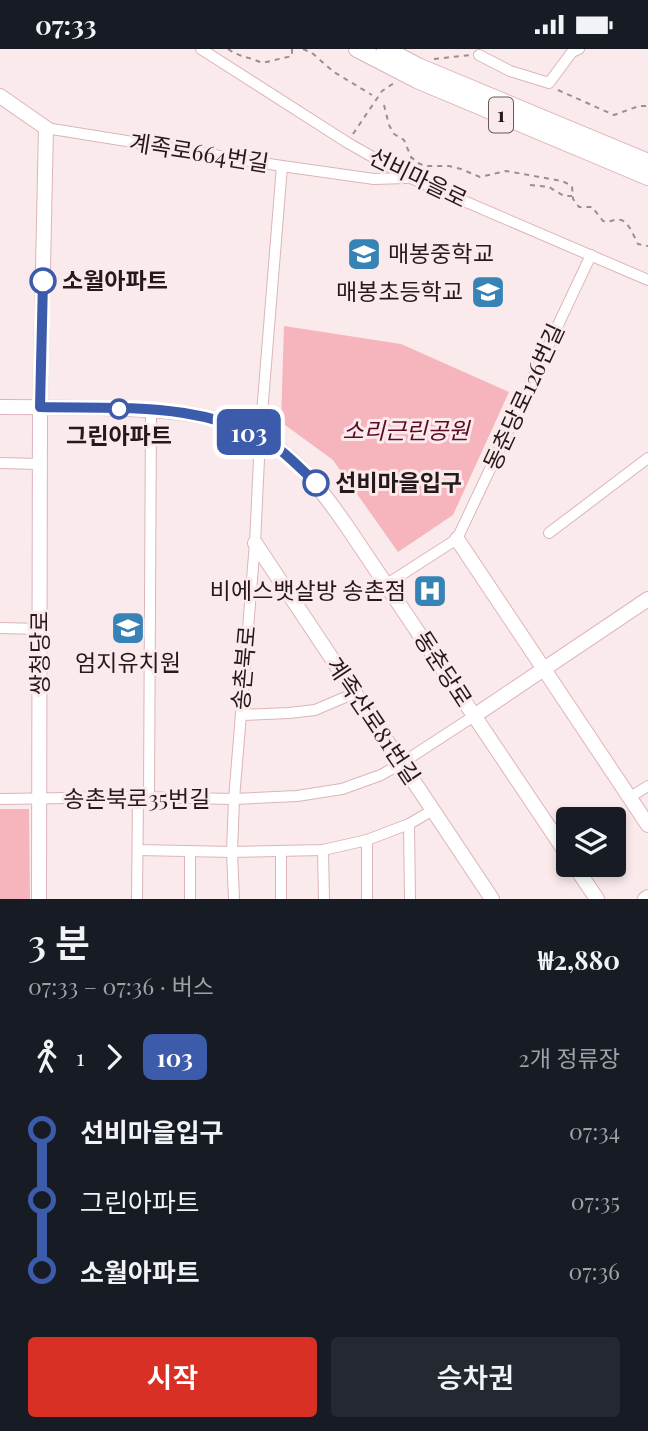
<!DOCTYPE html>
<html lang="ko">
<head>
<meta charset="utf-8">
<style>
  body { margin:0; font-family:"Playfair Display","Noto Sans KR",serif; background:#242831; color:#f1f3f6; height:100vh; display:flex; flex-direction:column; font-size:26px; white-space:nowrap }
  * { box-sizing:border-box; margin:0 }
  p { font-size:23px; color:#9ea1a6 }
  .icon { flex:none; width:38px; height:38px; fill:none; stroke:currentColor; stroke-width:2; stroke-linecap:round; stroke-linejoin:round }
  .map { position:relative; height:850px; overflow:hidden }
  .details { display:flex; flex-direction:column; background:#171b24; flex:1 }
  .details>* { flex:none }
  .badge { padding:0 14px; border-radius:10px; font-size:24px; line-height:46px }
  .tools { position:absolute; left:556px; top:758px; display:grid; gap:14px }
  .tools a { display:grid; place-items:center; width:70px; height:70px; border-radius:7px; background:#171b24; box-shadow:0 4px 10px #0003; font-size:35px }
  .map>.badge { position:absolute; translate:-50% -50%; box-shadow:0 0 0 4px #fff }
  .legs { display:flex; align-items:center; gap:10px; height:77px; padding:0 28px; font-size:23px }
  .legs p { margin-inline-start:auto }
  .headline { display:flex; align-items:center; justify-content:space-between; height:119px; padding:0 28px }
  h1 { font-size:38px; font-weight:600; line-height:52px }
  .action { display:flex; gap:14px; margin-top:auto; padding:14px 28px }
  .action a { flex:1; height:80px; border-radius:7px; background:#d93025; color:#fff; font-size:28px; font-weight:600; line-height:80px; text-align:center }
  .action a+a { background:#242831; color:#f1f3f6 }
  ul { padding:0 28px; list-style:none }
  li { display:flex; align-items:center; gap:24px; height:70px; font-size:26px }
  li i { display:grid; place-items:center; width:10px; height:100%; margin:0 9px; background:currentColor }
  li i::after { content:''; width:18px; height:18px; margin:-9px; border:5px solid; border-radius:50%; background:#171b24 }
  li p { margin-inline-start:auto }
  li:first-child i { background:linear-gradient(#0000 50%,currentColor 0) }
  li:last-child i { background:linear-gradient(currentColor 50%,#0000 0) }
  .status { display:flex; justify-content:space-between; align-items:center; height:49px; padding:0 35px; background:#171b24; direction:ltr }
  .status svg { height:19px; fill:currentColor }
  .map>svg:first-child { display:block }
  .green { fill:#f6b4bd }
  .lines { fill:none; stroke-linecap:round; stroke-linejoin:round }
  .minor-casing { stroke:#dcb4ba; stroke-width:12 }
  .major-casing { stroke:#dcb4ba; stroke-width:16 }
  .highway-casing { stroke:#dcb4ba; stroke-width:18 }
  .path { stroke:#9d8d8f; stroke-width:2; stroke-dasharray:5 5; stroke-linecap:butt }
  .minor { stroke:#fff; stroke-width:10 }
  .major { stroke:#fff; stroke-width:14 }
  .highway { stroke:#fff; stroke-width:16 }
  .line-1-casing { stroke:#fff; stroke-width:16 }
  .line-1 { stroke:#3d5bab; stroke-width:10 }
  .stop-1-dot { fill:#fff; stroke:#3d5bab; stroke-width:3.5 }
  .labels { text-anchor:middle; stroke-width:6; stroke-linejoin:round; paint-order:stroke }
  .shield { fill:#fbeaec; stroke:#67585a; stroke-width:2 }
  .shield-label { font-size:21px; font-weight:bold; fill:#27191b }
  .street-label { font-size:23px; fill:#27191b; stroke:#fbeaec }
  .poi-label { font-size:23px; fill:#27191b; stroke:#fbeaec; text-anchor:end }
  .stop-label { font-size:23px; font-weight:bold; fill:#27191b; stroke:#fbeaec; text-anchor:start }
  .park-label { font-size:23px; font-style:italic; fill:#5b0924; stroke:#fbeaec }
</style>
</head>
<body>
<div class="status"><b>07:33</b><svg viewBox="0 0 49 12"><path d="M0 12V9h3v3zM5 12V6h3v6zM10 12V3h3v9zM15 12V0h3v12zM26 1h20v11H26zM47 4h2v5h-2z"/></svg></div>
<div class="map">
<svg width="648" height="850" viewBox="0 0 648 850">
  <rect width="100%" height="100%" fill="#fbeaec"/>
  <g class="green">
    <path d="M284,277L401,295L509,343L453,466L398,503L333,411L281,373Z"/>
    <path d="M0,760H29L30,850H0Z"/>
  </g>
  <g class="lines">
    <g class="minor-casing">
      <g id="minor">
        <path d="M201,0L348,94L408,128L648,231"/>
        <path d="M479,6L510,22L549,34L572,3L579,0"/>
        <path d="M46,79L282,117L374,130L406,129"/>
        <path d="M0,414L40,415"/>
        <path d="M549,484L648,409"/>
        <path d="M387,535L457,490L591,206"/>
        <path d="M0,579L40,580"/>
        <path d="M241,666L289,664L315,661L355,644"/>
        <path d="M149,748L151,361"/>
        <path d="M630,748L648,737"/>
        <path d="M0,750L138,748L234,750L297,747L342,740L381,726L402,714L474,667"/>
        <path d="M409,775L410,850"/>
        <path d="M367,791V850"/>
        <path d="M138,801L232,803L323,801L367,791L409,775L433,761"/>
        <path d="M323,801L324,850"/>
        <path d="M281,802V850"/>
        <path d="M137,850L138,748"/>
        <path d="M190,850V802"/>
        <path d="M234,850L232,803L234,750L255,494L260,389L282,117"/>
      </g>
    </g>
    <g class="major-casing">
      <g id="major">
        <path d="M0,47L46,79L40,358L39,850"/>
        <path d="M0,358C34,358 68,358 102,359C164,361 231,362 282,402C309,424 328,450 348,479L569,808"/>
        <path d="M457,490L648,776"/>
        <path d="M255,494L492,850"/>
        <path d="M474,667L648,550"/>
        <path d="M574,816L597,850"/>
        <path d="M645,850L648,848"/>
      </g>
    </g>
    <g class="highway-casing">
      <g id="highway">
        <path d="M357,0L417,31L648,128"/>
        <path d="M385,0L420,18L648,113"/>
      </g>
    </g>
    <g class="path">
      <path d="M228,0C239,8 250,8 262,14L292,7V0"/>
      <path d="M303,0L312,4L334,23L372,46"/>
      <path d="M434,10L470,6"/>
      <path d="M558,41L614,66L639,57H648"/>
      <path d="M384,56L389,76L394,85L404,91L411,108L418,114L425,117H449L461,120L480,128L506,122L562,132L572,137L573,150L579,158H592L603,172C611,174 614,169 621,171C629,173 634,188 638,195L648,197"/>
      <path d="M353,85L382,42L394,34"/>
      <path d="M411,109V117"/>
      <path d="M530,136L549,138L564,147H572"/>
    </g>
    <use href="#minor" class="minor"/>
    <use href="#major" class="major"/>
    <use href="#highway" class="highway"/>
  </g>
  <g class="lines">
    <g class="line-1-casing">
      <path id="line-1" d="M43,232L40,358C120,360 212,351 280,401C293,411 304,423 316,434"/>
    </g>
    <use href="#line-1" class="line-1"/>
  </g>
  <defs>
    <g id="school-square" transform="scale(1.75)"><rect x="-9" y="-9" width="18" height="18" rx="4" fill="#3883b6" stroke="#fbeaec"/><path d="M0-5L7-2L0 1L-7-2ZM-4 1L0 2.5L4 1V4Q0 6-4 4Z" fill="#fff"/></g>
    <g id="hospital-square" transform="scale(1.75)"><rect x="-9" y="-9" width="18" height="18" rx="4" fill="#3883b6" stroke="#fbeaec"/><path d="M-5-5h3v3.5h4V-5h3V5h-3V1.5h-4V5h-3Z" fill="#fff"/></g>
  </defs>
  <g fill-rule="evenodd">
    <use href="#school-square" x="364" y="205"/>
    <use href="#school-square" x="488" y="243"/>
    <use href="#hospital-square" x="430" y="542"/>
    <use href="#school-square" x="128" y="579"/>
  </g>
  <g class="stop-1-dot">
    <circle cx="43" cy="232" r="12"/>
    <circle cx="119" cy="360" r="9"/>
    <circle cx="316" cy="434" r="12"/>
  </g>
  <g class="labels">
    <rect class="shield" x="489" y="48.5" width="24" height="35" rx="5"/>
    <g class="shield-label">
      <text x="501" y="73">1</text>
    </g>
    <g class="street-label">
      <text transform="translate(199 104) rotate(9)" y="8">계족로664번길</text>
      <text transform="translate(418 129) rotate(26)" y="8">선비마을로</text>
      <text transform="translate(524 348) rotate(-65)" y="8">동춘당로126번길</text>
      <text transform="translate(40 604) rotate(-90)" y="8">쌍청당로</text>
      <text transform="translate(244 619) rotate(-85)" y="8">송촌북로</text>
      <text transform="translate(443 620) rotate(57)" y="8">동춘당로</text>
      <text transform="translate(373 672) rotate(56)" y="8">계족산로81번길</text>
      <text x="137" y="758">송촌북로35번길</text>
    </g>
    <g class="poi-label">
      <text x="388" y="213" text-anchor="start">매봉중학교</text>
      <text x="463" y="251">매봉초등학교</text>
      <text x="406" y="550">비에스뱃살방 송촌점</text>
      <text x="128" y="622" text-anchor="middle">엄지유치원</text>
    </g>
    <g class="stop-label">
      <text x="62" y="240">소월아파트</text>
      <text x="119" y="395" text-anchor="middle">그린아파트</text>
      <text x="335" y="442">선비마을입구</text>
    </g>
    <g class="park-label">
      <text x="406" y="390">소리근린공원</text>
    </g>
  </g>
</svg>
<div class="tools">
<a><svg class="icon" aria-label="layers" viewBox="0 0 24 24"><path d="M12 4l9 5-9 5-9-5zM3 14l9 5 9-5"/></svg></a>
</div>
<b class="badge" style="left:249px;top:383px;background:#3d5bab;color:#fff">103</b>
</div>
<section class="details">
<div class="headline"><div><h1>3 분</h1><p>07:33 – 07:36 · 버스</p></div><b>₩2,880</b></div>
<div class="legs"><svg class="icon" aria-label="walk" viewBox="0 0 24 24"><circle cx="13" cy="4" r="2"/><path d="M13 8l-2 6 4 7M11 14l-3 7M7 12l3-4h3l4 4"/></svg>1<svg class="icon" aria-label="forward" viewBox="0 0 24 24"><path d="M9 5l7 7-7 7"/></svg><b class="badge" style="background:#3d5bab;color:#fff">103</b><p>2개 정류장</p></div>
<ul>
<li><i style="color:#3d5bab"></i><b>선비마을입구</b><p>07:34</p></li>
<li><i style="color:#3d5bab"></i><span>그린아파트</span><p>07:35</p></li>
<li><i style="color:#3d5bab"></i><b>소월아파트</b><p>07:36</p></li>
</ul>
<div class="action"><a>시작</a><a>승차권</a></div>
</section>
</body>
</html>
